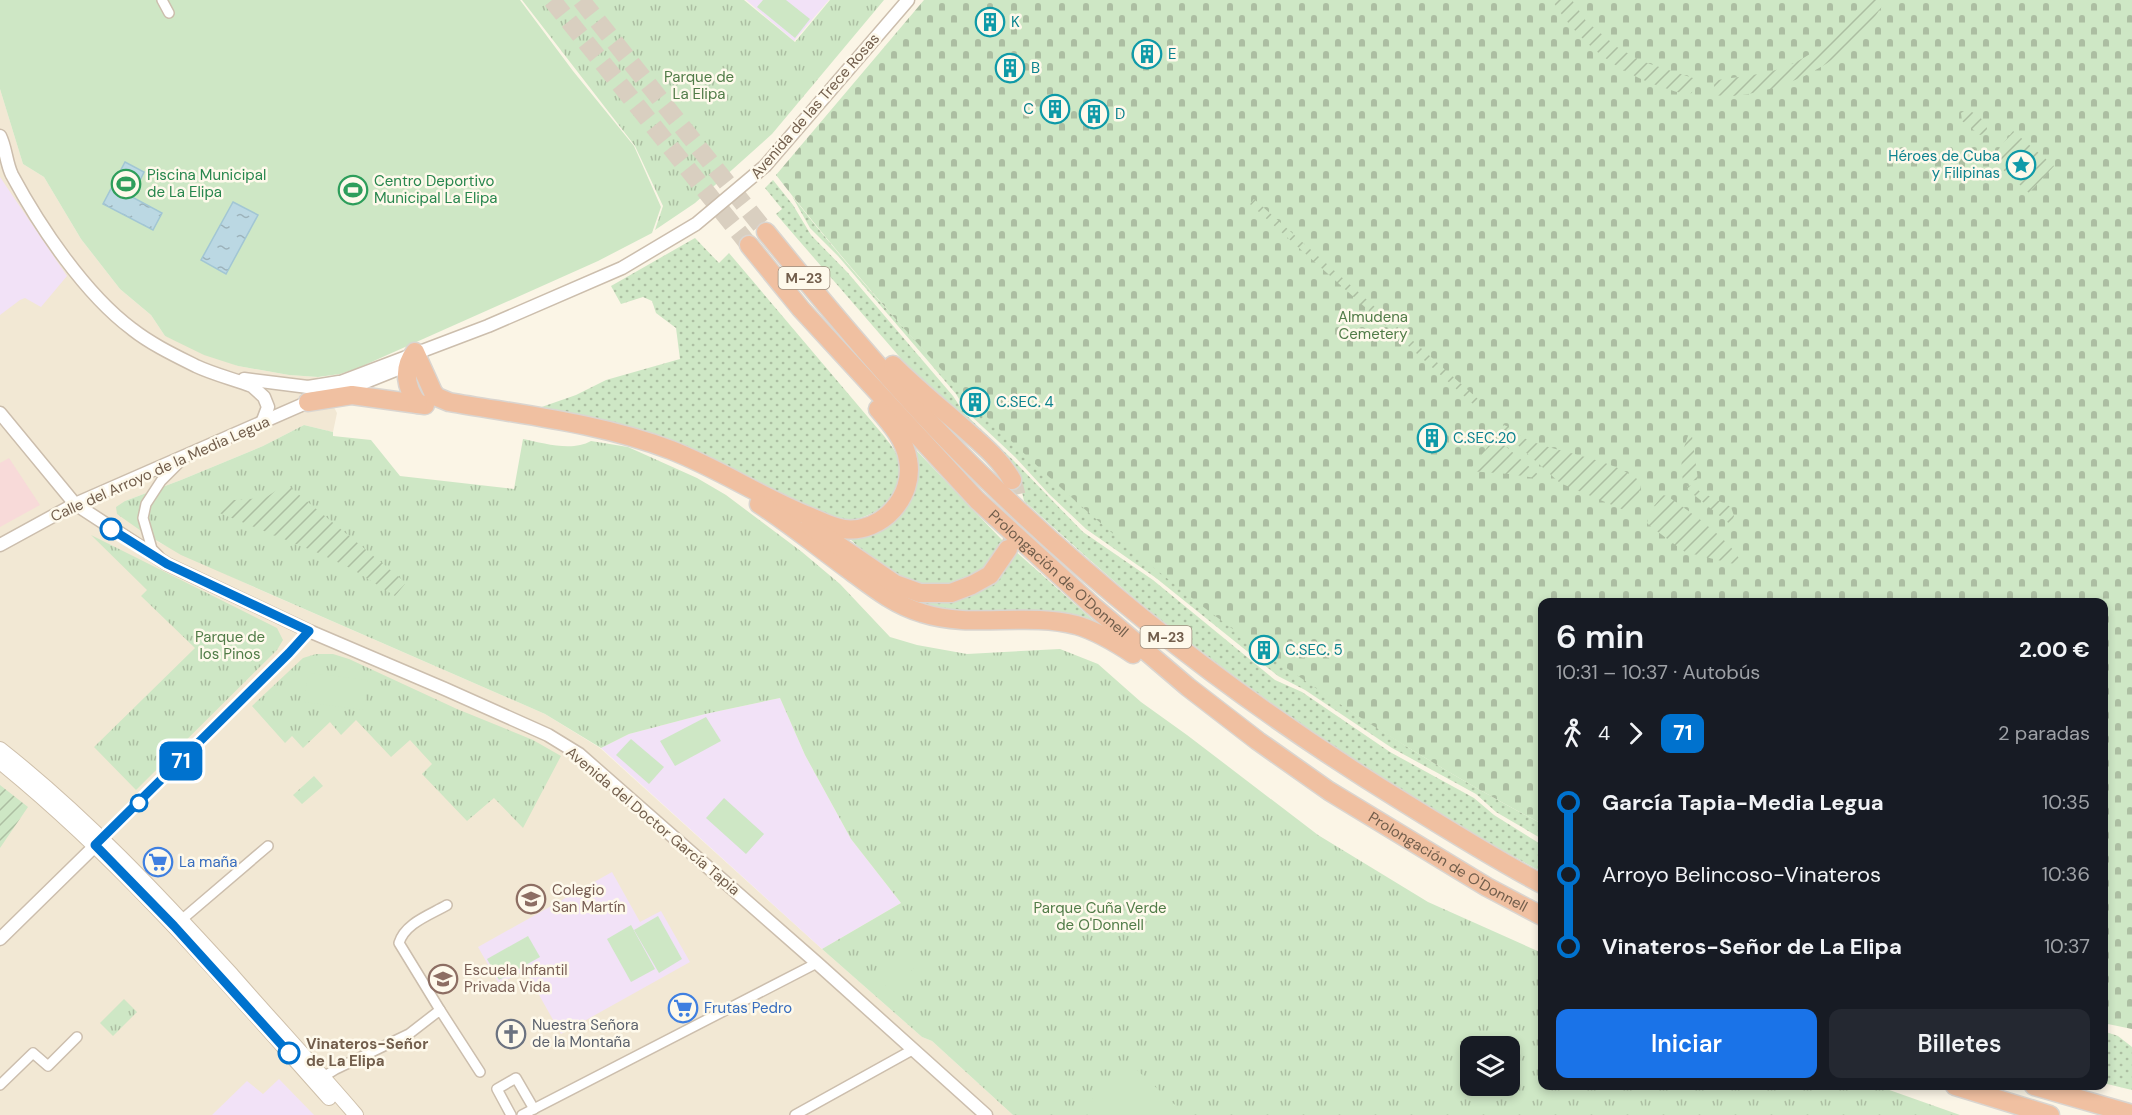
<!DOCTYPE html>
<html lang="es">
<head>
<meta charset="utf-8">
<style>
  body { margin:0; font-family:"DM Sans",sans-serif; background:#242831; color:#f1f3f6; height:100vh; display:flex; flex-direction:column; font-size:22px; white-space:nowrap }
  * { box-sizing:border-box; margin:0 }
  p { font-size:20px; color:#9ea1a6 }
  .icon { flex:none; width:33px; height:33px; fill:none; stroke:currentColor; stroke-width:2; stroke-linecap:round; stroke-linejoin:round }
  .map { position:relative; flex:1; overflow:hidden }
  .panel { position:absolute; left:1538px; top:598px; width:570px; height:492px; display:flex; flex-direction:column; background:#171b24; border-radius:12px; box-shadow:0 3px 9px #0003 }
  .panel>* { flex:none }
  .badge { padding:0 12px; border-radius:9px; font-size:21px; line-height:39px }
  .controls { position:absolute; left:1460px; top:1036px; display:grid; gap:12px }
  .controls a { display:grid; place-items:center; width:60px; height:60px; border-radius:12px; background:#171b24; box-shadow:0 3px 9px #0003; font-size:30px }
  .map>.badge { position:absolute; translate:-50% -50%; box-shadow:0 0 0 3px #fff }
  .legs { display:flex; align-items:center; gap:9px; height:66px; padding:0 18px; font-size:20px }
  .legs p { margin-inline-start:auto }
  .summary { display:flex; align-items:center; justify-content:space-between; height:102px; padding:0 18px }
  h1 { font-size:33px; font-weight:600; line-height:45px }
  .cta { display:flex; gap:12px; margin-top:auto; padding:12px 18px }
  .cta a { flex:1; height:69px; border-radius:12px; background:#1a73e8; color:#fff; font-size:24px; font-weight:600; line-height:69px; text-align:center }
  .cta a+a { background:#242831; color:#f1f3f6 }
  ul { padding:0 18px; list-style:none }
  li { display:flex; align-items:center; gap:21px; height:72px; font-size:22px }
  li i { display:grid; place-items:center; width:9px; height:100%; margin:0 8px; background:currentColor }
  li i::after { content:''; width:15px; height:15px; margin:-8px; border:4px solid; border-radius:50%; background:#171b24 }
  li p { margin-inline-start:auto }
  li:first-child i { background:linear-gradient(#0000 50%,currentColor 0) }
  li:last-child i { background:linear-gradient(currentColor 50%,#0000 0) }
  .map>svg:first-child { display:block }
  .residential { fill:#f2e8d4 }
  .education { fill:#f2e2f7 }
  .medical { fill:#f8dad9 }
  .grass { fill:url(#grass-dots) }
  .cemetery { fill:url(#cemetery-stones) }
  .park { fill:url(#park-tufts); fill-rule:evenodd }
  .garden { fill:url(#garden-furrows) }
  .pitch { fill:#cee7c5 }
  .water { fill:url(#water-ripples); stroke:#a2c6d4; stroke-width:1.5 }
  .lines { fill:none; stroke-linecap:round; stroke-linejoin:round }
  .motorway-tunnel { stroke:#d9cfc0; stroke-width:18; stroke-dasharray:18 9; stroke-linecap:butt }
  .minor-casing { stroke:#ccbead; stroke-width:12 }
  .tertiary-casing { stroke:#ccbead; stroke-width:15 }
  .secondary-casing { stroke:#cebfaa; stroke-width:16 }
  .motorway-casing { stroke:#dad5d0; stroke-width:21 }
  .minor { stroke:#fff; stroke-width:9 }
  .tertiary { stroke:#fff; stroke-width:12 }
  .secondary { stroke:#fff; stroke-width:14 }
  .motorway { stroke:#f0c0a1; stroke-width:18 }
  .line-1-casing { stroke:#fff; stroke-width:14 }
  .line-1 { stroke:#0072ce; stroke-width:9 }
  .stop-1-dot { fill:#fff; stroke:#0072ce; stroke-width:3 }
  .labels { text-anchor:middle; stroke-width:5; stroke-linejoin:round; paint-order:stroke }
  .shield { fill:#fef9eb; stroke:#9c8c7c; stroke-width:1.5 }
  .shield-label { font-size:14px; font-weight:bold; fill:#725e4c }
  .culture-label { font-size:15px; fill:#0d838f; stroke:#fef9eb; text-anchor:start }
  .park-label { font-size:15px; fill:#517c48; stroke:#fef9eb }
  .street-label { font-size:15px; fill:#725e4c; stroke:#fef9eb }
  .leisure-label { font-size:15px; fill:#27864d; stroke:#fef9eb; text-anchor:start }
  .shop-label { font-size:15px; fill:#366cbe; stroke:#fef9eb; text-anchor:start }
  .education-label { font-size:15px; fill:#785e54; stroke:#fef9eb; text-anchor:start }
  .worship-label { font-size:15px; fill:#5b616d; stroke:#fef9eb; text-anchor:start }
  .stop-label { font-size:15px; font-weight:bold; fill:#725e4c; stroke:#fef9eb; text-anchor:start }
</style>
</head>
<body>
<div class="map">
<svg width="2132" height="1115" viewBox="0 0 2132 1115">
  <defs>
    <pattern id="grass-dots" width="8" height="8" patternUnits="userSpaceOnUse" patternTransform="scale(1.5)"><rect width="8" height="8" fill="#cee7c5"/><path d="M2 2h.1M6 6h.1" fill="none" stroke="#acbea2" stroke-width="1.8" stroke-linecap="round"/></pattern>
    <pattern id="cemetery-stones" width="16" height="16" patternUnits="userSpaceOnUse" patternTransform="scale(1.5)"><rect width="16" height="16" fill="#cee7c5"/><path d="M2 7V4a2 2 0 0 1 4 0v3zM10 15v-3a2 2 0 0 1 4 0v3z" fill="#acbea2"/></pattern>
    <pattern id="park-tufts" width="24" height="20" patternUnits="userSpaceOnUse" patternTransform="scale(1.5)"><rect width="24" height="20" fill="#cee7c5"/><path d="M3 7l-1-3M5 7V3M7 7l1-3M15 17l-1-3M17 17v-4M19 17l1-3" fill="none" stroke="#acbea2"/></pattern>
    <pattern id="garden-furrows" width="10" height="10" patternUnits="userSpaceOnUse" patternTransform="scale(1.5)"><rect width="10" height="10" fill="#cee7c5"/><path d="M-1 1l2-2M0 10L10 0M9 11l2-2" fill="none" stroke="#acbea2"/></pattern>
    <pattern id="water-ripples" width="26" height="14" patternUnits="userSpaceOnUse" patternTransform="scale(1.5)"><rect width="26" height="14" fill="#bbd8e3"/><path d="M2 4q2-2 4 0t4 0M15 11q2-2 4 0t4 0" fill="none" stroke="#9cb2ba"/></pattern>
  </defs>
  <rect width="100%" height="100%" fill="#fbf5e6"/>
  <path class="residential" d="M0,89L23,164L44,177L81,239L120,289L151,315L165,336L238,366L289,375L318,377L337,413L333,432L304,425L263,446L181,480L125,501L158,542L256,588L545,714L600,748L822,949L922,1037L932,1041L1013,1115H0Z"/>
  <g class="education">
    <path d="M746,0H829L794,41Z"/>
    <path d="M0,177L67,276L41,307L25,298L20,300L0,315Z"/>
    <path d="M780,698L805,755L851,839L901,903L822,949L601,748L629,734L705,714Z"/>
    <path d="M612,872L640,922L661,911L690,962L561,1034L525,970L499,984L478,947Z"/>
    <path d="M279,1079L314,1115H212L247,1081L263,1094Z"/>
  </g>
  <path class="medical" d="M9,458L40,505L0,527V463Z"/>
  <g class="grass">
    <path d="M773,180L793,205L811,235L848,273L953,396L965,414L1012,459L1083,532L1153,580L1275,680L1302,692L1390,752L1474,798L1494,815L1542,845V872C1413,803 1290,721 1175,631C1122,590 1073,545 1024,501L1020,482L917,377L776,214L782,209L765,188Z"/>
    <path d="M792,196C996,455 1251,670 1542,824V839L1496,812L1476,794L1392,748L1305,690L1278,676L1156,578L1086,529L1049,494L1015,457L968,413L956,394L928,361L838,256L810,228Z"/>
    <path d="M695,238L719,263L729,253L884,436C888,442 895,449 897,456C910,497 872,523 835,521C774,491 715,455 650,433C612,420 572,416 533,410L576,395L606,380L680,359L676,328L656,313L652,301L643,297L621,304L611,286Z"/>
    <path d="M915,449L1003,541C998,551 991,564 982,571C936,608 881,570 847,536L874,532L916,465Z"/>
    <path d="M809,531L939,600L1014,550L1101,627L981,616L907,604Z"/>
    <path d="M2103,1031L2118,1036L2132,1047V1090L2103,1083Z"/>
  </g>
  <path class="cemetery" d="M924,0H2132V1029L2103,1023V603H1542V824C1348,721 1166,592 1008,438C925,356 848,267 776,175Z"/>
  <g class="park">
    <path d="M522,0H744L795,42L830,0H884L772,134L695,203L655,230L663,206L635,146Z"/>
    <path d="M304,425L333,432V436L371,440L400,476L514,489L523,439C543,443 572,452 591,441L628,447L697,478L726,495L802,552L840,584L890,637L917,645L967,654L1060,649L1098,664L1141,702L1187,735L1318,835L1428,902L1542,953V1086H1878L1960,1115H1013L932,1041L922,1037L822,949L901,903L851,839L805,755L780,698L705,714L629,734L601,748L545,714L181,555L144,533L117,514L116,507L125,501L181,480L263,446ZM1470,1047H1509V1086H1470Z"/>
    <path d="M91,535L277,628L283,640L277,650L136,790L94,747L195,648L141,596L147,590Z"/>
    <path d="M316,654H333L349,659L457,709L533,740L561,756L523,828L494,798L467,821L422,774L432,764L410,740L391,757L356,720L341,735L330,722L303,748L292,736L285,743L252,706L303,658Z"/>
    <path d="M314,776L323,786L302,804L293,795Z"/>
    <path d="M124,999L137,1012L113,1036L100,1023Z"/>
  </g>
  <g class="garden">
    <path d="M1552,0H1572L1586,21L1617,47L1641,61L1693,78L1692,93C1683,95 1674,91 1665,88C1617,73 1578,42 1552,0Z"/>
    <path d="M1864,0H1886C1857,48 1820,75 1766,90C1750,94 1731,98 1715,95L1714,84L1718,80C1740,76 1766,75 1787,66C1819,53 1844,28 1864,0Z"/>
    <path d="M1966,110C1976,112 1989,123 1987,133L1980,135L1962,121L1961,113Z"/>
    <path d="M2013,131L2054,166L2029,193L1991,159Z"/>
    <path d="M1254,199L1478,399L1473,404L1250,204Z"/>
    <path d="M1504,425C1513,428 1519,436 1528,440C1561,454 1613,458 1641,482C1642,491 1633,506 1624,510L1560,483L1502,431L1501,429Z"/>
    <path d="M1691,429L1698,480L1683,481C1679,462 1683,447 1691,429Z"/>
    <path d="M1495,437L1542,478V479L1509,474L1469,471Z"/>
    <path d="M286,484L400,578L405,584L395,596L352,569L316,552L217,512L221,501L265,498Z"/>
    <path d="M1696,485L1699,491L1731,507L1734,516L1731,525L1688,490L1687,486Z"/>
    <path d="M1663,495L1667,496C1685,508 1736,544 1741,563L1738,565L1685,552L1650,526L1647,523L1650,512L1655,514L1658,508L1654,506Z"/>
    <path d="M0,785L28,807L0,848Z"/>
  </g>
  <g class="pitch">
    <path d="M0,0H520L573,71L634,146L661,207L652,233L598,261L358,368L340,374L318,377L289,375L238,366L204,355L165,336L151,315L120,289L81,239L44,177L23,164L0,89Z"/>
    <path d="M763,0H786L810,19L795,38L757,7Z"/>
    <path d="M308,673L368,680L364,710L304,702Z"/>
    <path d="M706,717L721,741L675,766L660,741Z"/>
    <path d="M631,739L664,767L649,784L616,755Z"/>
    <path d="M724,798L764,834L746,854L706,818Z"/>
    <path d="M658,916L682,959L659,973L634,930Z"/>
    <path d="M631,925L655,969L631,982L607,939Z"/>
    <path d="M528,936L540,957L499,980L487,959Z"/>
    <path d="M907,944L923,958L892,992L876,977Z"/>
    <path d="M1127,1061L1186,1115H1088L1082,1110Z"/>
  </g>
  <g class="water">
    <path d="M125,162L144,172L132,197L162,213L153,230L103,204Z"/>
    <path d="M233,202L258,215L226,274L201,260Z"/>
  </g>
  <g class="lines">
    <g class="motorway-tunnel">
      <path d="M552,0L749,245"/>
      <path d="M581,0L766,232"/>
      <path d="M1009,547C1020,525 1021,503 1012,480"/>
    </g>
    <g class="minor-casing">
      <g id="minor">
        <path d="M162,0L169,13"/>
        <path d="M159,556L152,549L143,518L146,504L161,481L183,459"/>
        <path d="M103,838L289,653L309,631"/>
        <path d="M179,922L268,846"/>
        <path d="M440,1010L399,943C405,923 430,915 447,905"/>
        <path d="M320,1079L336,1069L409,1034L440,1010L480,1072"/>
        <path d="M0,1085L33,1053L48,1066L77,1037"/>
        <path d="M511,1115L497,1089L516,1078L534,1109"/>
        <path d="M522,1115L817,963"/>
        <path d="M795,1115L914,1049"/>
      </g>
    </g>
    <g class="tertiary-casing">
      <g id="tertiary">
        <path d="M0,136C6,148 6,163 12,175C40,227 85,294 132,329C151,344 174,355 196,366C213,374 233,379 252,386L264,397L268,407L262,423"/>
        <path d="M244,379L308,387L339,382"/>
        <path d="M343,391L413,363"/>
        <path d="M0,413L75,504L167,564L309,631L445,689L548,735L579,754L817,963L986,1115"/>
        <path d="M0,545L75,504L322,396L343,381L488,326L622,268L696,224L765,166L908,0"/>
        <path d="M0,939L100,841"/>
      </g>
    </g>
    <g class="secondary-casing">
      <g id="secondary">
        <path d="M0,749C85,816 159,895 232,975C273,1022 316,1068 356,1115"/>
        <path d="M0,762C122,861 225,981 329,1098"/>
      </g>
    </g>
    <g class="motorway-casing">
      <g id="motorway">
        <path d="M766,232C836,318 908,404 988,481C1114,604 1255,711 1405,803C1450,831 1495,859 1542,884"/>
        <path id="s1" d="M749,245L801,309L977,500L1093,606L1188,687L1258,741L1329,791L1487,887L1542,916"/>
        <path d="M893,365C914,386 937,405 960,425C979,442 999,457 1012,480"/>
        <path d="M308,402L352,395L425,405"/>
        <path d="M418,404C406,388 402,369 415,352L433,392L437,397L449,402C523,415 600,423 671,450C717,468 760,496 806,515C819,520 831,527 844,529C882,534 915,496 908,460C905,440 891,424 878,409"/>
        <path d="M759,504C790,524 818,547 848,569C871,586 894,605 922,613C972,629 1025,612 1076,625C1097,631 1115,642 1133,654"/>
        <path d="M810,526L895,584L920,593H951L972,585L990,575L1008,549"/>
        <path d="M1955,1086L2050,1115"/>
        <path d="M2034,1086L2132,1114"/>
      </g>
    </g>
    <use href="#minor" class="minor"/>
    <use href="#tertiary" class="tertiary"/>
    <use href="#secondary" class="secondary"/>
    <use href="#motorway" class="motorway"/>
  </g>
  <g class="lines">
    <g class="line-1-casing">
      <path id="line-1" d="M111,529L167,564L309,631L289,653L95,845L174,926L289,1053"/>
    </g>
    <use href="#line-1" class="line-1"/>
  </g>
  <defs>
    <g id="building-ring" transform="scale(1.5)"><circle r="9.5" fill="#fef9eb" stroke="#0f9aa8" stroke-width="1.5"/><path d="M-4-6H4V6H1V3H-1V6H-4ZM-2.5-4.3h1.7v1.8h-1.7ZM.8-4.3h1.7v1.8H.8ZM-2.5-1h1.7V.8h-1.7ZM.8-1h1.7V.8H.8Z" fill="#0f9aa8"/></g>
    <g id="sight-ring" transform="scale(1.5)"><circle r="9.5" fill="#fef9eb" stroke="#0f9aa8" stroke-width="1.5"/><path d="M0-6L1.8-2.2L6-1.7L2.9 1.2L3.7 5.4L0 3.3L-3.7 5.4L-2.9 1.2L-6-1.7L-1.8-2.2Z" fill="#0f9aa8"/></g>
    <g id="stadium-ring" transform="scale(1.5)"><circle r="9.5" fill="#fef9eb" stroke="#2e9e5b" stroke-width="1.5"/><path d="M0-5a6.5 5 0 1 0 0 10a6.5 5 0 1 0 0-10ZM-3.5-1.8h7v3.6h-7Z" fill="#2e9e5b"/></g>
    <g id="supermarket-ring" transform="scale(1.5)"><circle r="9.5" fill="#fef9eb" stroke="#3f7fe0" stroke-width="1.5"/><path d="M-6-5.5h2.5l.6 2H6L4.5 2H-2.5L-4.4-4H-6ZM-1.5 3.2a1.3 1.3 0 1 0 .1 0ZM3 3.2a1.3 1.3 0 1 0 .1 0Z" fill="#3f7fe0"/></g>
    <g id="school-ring" transform="scale(1.5)"><circle r="9.5" fill="#fef9eb" stroke="#8d6e63" stroke-width="1.5"/><path d="M0-5L7-2L0 1L-7-2ZM-4 1L0 2.5L4 1V4Q0 6-4 4Z" fill="#8d6e63"/></g>
    <g id="church-ring" transform="scale(1.5)"><circle r="9.5" fill="#fef9eb" stroke="#6b7280" stroke-width="1.5"/><path d="M-1.2-6h2.4v3.5h3.3v2.4h-3.3V6h-2.4V-.1h-3.3v-2.4h3.3Z" fill="#6b7280"/></g>
  </defs>
  <g fill-rule="evenodd">
    <use href="#building-ring" x="990" y="22"/>
    <use href="#building-ring" x="1147" y="54"/>
    <use href="#building-ring" x="1010" y="68"/>
    <use href="#building-ring" x="1055" y="109"/>
    <use href="#building-ring" x="1094" y="114"/>
    <use href="#sight-ring" x="2021" y="165"/>
    <use href="#stadium-ring" x="126" y="184"/>
    <use href="#stadium-ring" x="353" y="190"/>
    <use href="#building-ring" x="975" y="402"/>
    <use href="#building-ring" x="1432" y="438"/>
    <use href="#building-ring" x="1264" y="650"/>
    <use href="#supermarket-ring" x="158" y="862"/>
    <use href="#school-ring" x="531" y="899"/>
    <use href="#school-ring" x="443" y="979"/>
    <use href="#supermarket-ring" x="683" y="1008"/>
    <use href="#church-ring" x="511" y="1034"/>
  </g>
  <g class="stop-1-dot">
    <circle cx="111" cy="529" r="10"/>
    <circle cx="139" cy="803" r="8"/>
    <circle cx="289" cy="1053" r="10"/>
  </g>
  <g class="labels">
    <g class="shield">
      <rect x="778.5" y="267" width="51" height="22" rx="4.5"/>
      <rect x="1140.5" y="626" width="51" height="22" rx="4.5"/>
    </g>
    <g class="shield-label">
      <text x="804" y="283">M-23</text>
      <text x="1166" y="642">M-23</text>
    </g>
    <g class="culture-label">
      <text x="1011" y="27">K</text>
      <text x="1168" y="59">E</text>
      <text x="1031" y="73">B</text>
      <text x="1034" y="114" text-anchor="end">C</text>
      <text x="1115" y="119">D</text>
      <text x="2000" y="161" text-anchor="end">Héroes de Cuba<tspan x="2000" dy="17">y Filipinas</tspan></text>
      <text x="996" y="407">C.SEC. 4</text>
      <text x="1453" y="443">C.SEC.20</text>
      <text x="1285" y="655">C.SEC. 5</text>
    </g>
    <g class="park-label">
      <text x="699" y="82">Parque de<tspan x="699" dy="17">La Elipa</tspan></text>
      <text x="1373" y="322">Almudena<tspan x="1373" dy="17">Cemetery</tspan></text>
      <text x="230" y="642">Parque de<tspan x="230" dy="17">los Pinos</tspan></text>
      <text x="1100" y="913">Parque Cuña Verde<tspan x="1100" dy="17">de O'Donnell</tspan></text>
    </g>
    <g class="street-label">
      <text transform="translate(815 106) rotate(-49)" y="5">Avenida de las Trece Rosas</text>
      <text transform="translate(160 469) rotate(-24)" y="5">Calle del Arroyo de la Media Legua</text>
      <text dy="5" stroke="none"><textPath href="#s1" startOffset="452">Prolongación de O'Donnell</textPath></text>
      <text transform="translate(653 821) rotate(40)" y="5">Avenida del Doctor García Tapia</text>
      <text dy="5" stroke="none"><textPath href="#s1" startOffset="938">Prolongación de O'Donnell</textPath></text>
    </g>
    <g class="leisure-label">
      <text x="147" y="180">Piscina Municipal<tspan x="147" dy="17">de La Elipa</tspan></text>
      <text x="374" y="186">Centro Deportivo<tspan x="374" dy="17">Municipal La Elipa</tspan></text>
    </g>
    <g class="shop-label">
      <text x="179" y="867">La maña</text>
      <text x="704" y="1013">Frutas Pedro</text>
    </g>
    <g class="education-label">
      <text x="552" y="895">Colegio<tspan x="552" dy="17">San Martín</tspan></text>
      <text x="464" y="975">Escuela Infantil<tspan x="464" dy="17">Privada Vida</tspan></text>
    </g>
    <g class="worship-label">
      <text x="532" y="1030">Nuestra Señora<tspan x="532" dy="17">de la Montaña</tspan></text>
    </g>
    <g class="stop-label">
      <text x="306" y="1049">Vinateros-Señor<tspan x="306" dy="17">de La Elipa</tspan></text>
    </g>
  </g>
</svg>
<div class="controls">
<a><svg class="icon" aria-label="layers" viewBox="0 0 24 24"><path d="M12 4l9 5-9 5-9-5zM3 14l9 5 9-5"/></svg></a>
</div>
<b class="badge" style="left:181px;top:761px;background:#0072ce;color:#fff">71</b>
<section class="panel">
<div class="summary"><div><h1>6 min</h1><p>10:31 – 10:37 · Autobús</p></div><b>2.00 €</b></div>
<div class="legs"><svg class="icon" aria-label="walk" viewBox="0 0 24 24"><circle cx="13" cy="4" r="2"/><path d="M13 8l-2 6 4 7M11 14l-3 7M7 12l3-4h3l4 4"/></svg>4<svg class="icon" aria-label="forward" viewBox="0 0 24 24"><path d="M9 5l7 7-7 7"/></svg><b class="badge" style="background:#0072ce;color:#fff">71</b><p>2 paradas</p></div>
<ul>
<li><i style="color:#0072ce"></i><b>García Tapia-Media Legua</b><p>10:35</p></li>
<li><i style="color:#0072ce"></i><span>Arroyo Belincoso-Vinateros</span><p>10:36</p></li>
<li><i style="color:#0072ce"></i><b>Vinateros-Señor de La Elipa</b><p>10:37</p></li>
</ul>
<div class="cta"><a>Iniciar</a><a>Billetes</a></div>
</section>
</div>
</body>
</html>
